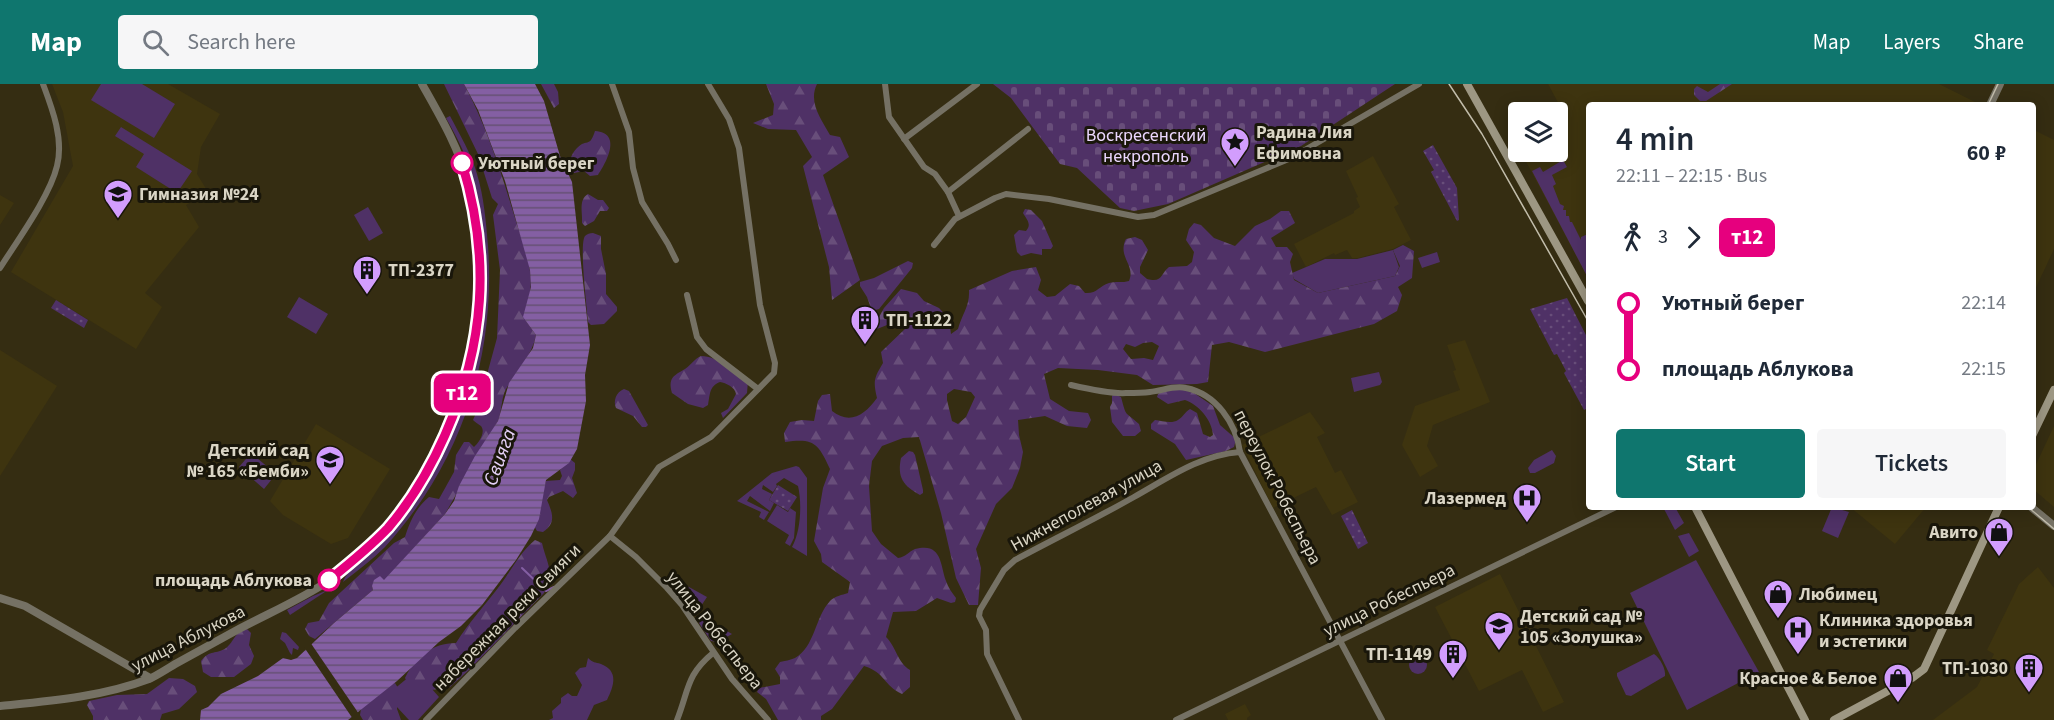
<!DOCTYPE html>
<html lang="en">
<head>
<meta charset="utf-8">
<style>
  body { margin:0; font-family:"Source Sans 3",sans-serif; background:#f6f6f7; color:#1f2937; height:100vh; display:flex; flex-direction:column; font-size:22px; white-space:nowrap }
  * { box-sizing:border-box; margin:0 }
  p { font-size:20px; color:#747a83 }
  .icon { flex:none; width:33px; height:33px; fill:none; stroke:currentColor; stroke-width:2; stroke-linecap:round; stroke-linejoin:round }
  .map { position:relative; flex:1; overflow:hidden }
  .drawer { position:absolute; left:1586px; top:18px; width:450px; height:408px; display:flex; flex-direction:column; background:#fff; border-radius:6px; box-shadow:0 3px 15px #0003 }
  .drawer>* { flex:none }
  .badge { padding:0 12px; border-radius:9px; font-size:21px; line-height:39px }
  .controls { position:absolute; left:1508px; top:18px; display:grid; gap:12px }
  .controls a { display:grid; place-items:center; width:60px; height:60px; border-radius:6px; background:#fff; box-shadow:0 3px 15px #0003; font-size:30px }
  .map>.badge { position:absolute; translate:-50% -50%; box-shadow:0 0 0 3px #fff }
  .legs { display:flex; align-items:center; gap:9px; height:66px; padding:0 30px; font-size:20px }
  .legs p { margin-inline-start:auto }
  .head { display:flex; align-items:center; justify-content:space-between; height:102px; padding:0 30px }
  h1 { font-size:33px; font-weight:600; line-height:45px }
  .primary-button { display:flex; gap:12px; margin-top:auto; padding:12px 30px }
  .primary-button a { flex:1; height:69px; border-radius:6px; background:#0f766e; color:#fff; font-size:24px; font-weight:600; line-height:69px; text-align:center }
  .primary-button a+a { background:#f6f6f7; color:#1f2937 }
  ul { padding:0 30px; list-style:none }
  li { display:flex; align-items:center; gap:21px; height:66px; font-size:22px }
  li i { display:grid; place-items:center; width:9px; height:100%; margin:0 8px; background:currentColor }
  li i::after { content:''; width:15px; height:15px; margin:-8px; border:4px solid; border-radius:50%; background:#fff }
  li p { margin-inline-start:auto }
  li:first-child i { background:linear-gradient(#0000 50%,currentColor 0) }
  li:last-child i { background:linear-gradient(currentColor 50%,#0000 0) }
  header { display:flex; align-items:center; gap:36px; box-sizing:border-box; height:84px; padding:0 30px; background:#0f766e; color:#fff }
  header strong { font-size:28px }
  nav { display:flex; gap:33px; margin-inline-start:auto; font-size:21px }
  .search { width:420px; height:54px; background:#f6f6f7; display:flex; align-items:center; gap:15px; box-sizing:border-box; padding:0 21px; border-radius:6px; color:#747a83; font-size:22px }
  .map>svg:first-child { display:block }
  .built { fill:#3e340f }
  .green { fill:#4f3166 }
  .forest { fill:url(#forest-firs); fill-rule:evenodd }
  .cemetery { fill:url(#cemetery-stones) }
  .park { fill:url(#park-dots) }
  .water { fill:url(#water-rules) }
  .pier { fill:#352d12 }
  .lines { fill:none; stroke-linecap:round; stroke-linejoin:round }
  .stream { stroke:#845fa3; stroke-width:2 }
  .minor { stroke:#757164; stroke-width:6 }
  .tertiary { stroke:#757164; stroke-width:8 }
  .secondary { stroke:#9d9783; stroke-width:8 }
  .tram { stroke:#c2bdab; stroke-width:1.5 }
  .line-1-casing { stroke:#fff; stroke-width:14 }
  .line-1 { stroke:#e6007e; stroke-width:9 }
  .stop-1-dot { fill:#fff; stroke:#e6007e; stroke-width:3 }
  .labels { text-anchor:middle; stroke-width:6; stroke-linejoin:round; paint-order:stroke }
  .poi-label { font-size:18px; font-weight:bold; fill:#dad5c5; stroke:#19160a; text-anchor:start }
  .park-label { font-size:18px; fill:#ebd7fe; stroke:#19160a }
  .stop-label { font-size:18px; font-weight:bold; fill:#dad5c5; stroke:#19160a; text-anchor:start }
  .street-label { font-size:18px; fill:#dad5c5; stroke:#19160a }
  .water-label { font-size:20px; font-style:italic; fill:#e5d1f8; stroke:#19160a }
</style>
</head>
<body>
<header>
<strong>Map</strong>
<div class="search"><svg class="icon" aria-label="search" viewBox="0 0 24 24"><circle cx="10" cy="10" r="6"/><path d="M15 15l6 6"/></svg>Search here</div>
<nav><a>Map</a><a>Layers</a><a>Share</a></nav>
</header>
<div class="map">
<svg width="2054" height="636" viewBox="0 0 2054 636">
  <defs>
    <pattern id="forest-firs" width="22" height="20" patternUnits="userSpaceOnUse" patternTransform="scale(1.5)"><rect width="22" height="20" fill="#4f3166"/><path d="M5 1l3.5 6h-7zM16 11l3.5 6h-7z" fill="#684e7a"/></pattern>
    <pattern id="cemetery-stones" width="16" height="16" patternUnits="userSpaceOnUse" patternTransform="scale(1.5)"><rect width="16" height="16" fill="#4f3166"/><path d="M2 7V4a2 2 0 0 1 4 0v3zM10 15v-3a2 2 0 0 1 4 0v3z" fill="#684e7a"/></pattern>
    <pattern id="park-dots" width="8" height="8" patternUnits="userSpaceOnUse" patternTransform="scale(1.5)"><rect width="8" height="8" fill="#4f3166"/><path d="M2 2h.1M6 6h.1" fill="none" stroke="#684e7a" stroke-width="1.8" stroke-linecap="round"/></pattern>
    <pattern id="water-rules" width="6" height="5" patternUnits="userSpaceOnUse" patternTransform="scale(1.5)"><rect width="6" height="5" fill="#845fa3"/><path d="M0 2.5h6" fill="none" stroke="#665174"/></pattern>
  </defs>
  <rect width="100%" height="100%" fill="#352d12"/>
  <g class="built">
    <path d="M52,0H168L220,30L201,63L197,90L208,108L186,121L199,143L145,209L162,223L136,265L11,188L73,82L63,28Z"/>
    <path d="M1548,0H1939L1977,19L1975,21H1588V194L1521,68H1557V28H1553L1561,24Z"/>
    <path d="M2032,45L2054,56V165L2033,210Z"/>
    <path d="M1373,72L1399,120L1394,123L1411,156L1393,165L1358,174H1352L1347,166L1335,171L1334,169L1306,183L1294,160L1354,129V127L1360,123L1356,114L1358,113L1346,87Z"/>
    <path d="M0,111L14,119L0,141Z"/>
    <path d="M1465,256L1490,318L1433,341L1427,362L1438,382L1420,393L1402,361L1415,322L1460,306L1453,287L1456,286L1447,261Z"/>
    <path d="M0,266L57,302L0,392Z"/>
    <path d="M1310,328L1325,349L1317,353L1335,389L1341,386L1358,418L1332,431L1316,403L1273,424L1242,361Z"/>
    <path d="M316,340L390,385L348,454L331,460L283,431L270,417Z"/>
    <path d="M2054,342V423L2033,405L2032,389Z"/>
    <path d="M1850,423H1926L1895,460Z"/>
    <path d="M2038,483L2054,504V636H1933L1977,603L1994,570L1987,566L2009,521L2019,500Z"/>
    <path d="M1500,490L1564,618L1543,628L1522,586L1479,607L1435,523Z"/>
    <path d="M1245,620L1251,631L1247,634V636H1228L1225,630Z"/>
  </g>
  <g class="green">
    <path d="M101,0H142L175,20L154,54L91,16Z"/>
    <path d="M450,32C460,51 471,69 477,90C484,113 486,138 488,162C496,274 461,379 385,463C372,476 357,487 343,498C347,486 363,476 373,466C388,451 402,434 414,417C469,339 490,249 482,155C480,129 477,103 468,79C462,63 454,48 446,34Z"/>
    <path d="M121,43L192,87L177,109L136,83L144,70L115,52Z"/>
    <path d="M1563,76L1567,83L1552,91L1556,100L1553,102L1560,120L1564,122L1563,126H1566V132H1569L1570,138H1572L1581,156V153L1588,150V194L1532,87L1540,83L1543,88Z"/>
    <path d="M368,123L383,149L369,157L354,131Z"/>
    <path d="M1393,166L1399,183L1395,192L1318,209L1294,195L1292,189L1325,175H1357Z"/>
    <path d="M1437,168L1440,178L1422,184L1418,174Z"/>
    <path d="M299,213L328,230L316,250L287,233Z"/>
    <path d="M1379,288L1382,298L1380,301L1354,308L1351,294Z"/>
    <path d="M1552,366L1556,372L1554,379L1535,389H1530L1528,384L1534,376Z"/>
    <path d="M251,369L276,390L264,405L239,383Z"/>
    <path d="M796,382L799,383L807,394V472L792,463C801,447 802,419 798,402L784,394L776,400L777,402L773,408L763,401L762,405L772,410L769,416L774,419L770,427L750,412L747,417L769,428L764,436L759,433L761,428L737,417L772,389Z"/>
    <path d="M777,421L788,428L790,424L796,428L794,454L790,462L785,459L789,451L767,437Z"/>
    <path d="M1667,423H1675L1684,439L1675,446L1664,425Z"/>
    <path d="M1832,423L1849,428L1838,454L1822,447Z"/>
    <path d="M1689,449L1699,467L1689,473L1678,452Z"/>
    <path d="M1696,476L1759,588L1687,626L1630,509Z"/>
    <path d="M680,498L707,513L699,525L689,526L676,509L675,501Z"/>
    <path d="M328,506L290,531L287,526L313,512Z"/>
    <path d="M704,534L706,535L732,550L718,558L711,557L699,539L701,535Z"/>
    <path d="M282,548L286,549L299,563L298,566L293,564L292,571L290,569L285,559L280,555Z"/>
    <path d="M1654,570C1660,574 1666,585 1665,592L1631,612L1626,611L1617,592V589Z"/>
    <circle cx="1418" cy="581" r="9"/>
    <path d="M588,574C593,579 595,578 601,580C619,587 614,602 607,616L594,621L587,636H549L553,634L552,627L561,619V614L568,609L572,612H577L582,601L575,589L580,584L586,583Z"/>
    <path d="M416,587L439,613L418,636H409L396,622L393,606Z"/>
  </g>
  <g class="forest">
    <path d="M444,0H464C487,43 501,88 515,134C520,151 528,169 530,187C533,204 527,221 526,237L536,251C532,272 517,286 506,305C501,314 502,327 498,337L445,430L384,497L372,502L373,506L315,555L309,552L305,545L308,539L319,537L329,519L394,459L405,453C410,437 416,424 429,413L439,415L454,388L456,371L464,358H469L474,363C479,359 486,348 481,342C478,340 475,338 473,336L477,327L497,254L500,186L493,131L498,120L492,114L478,70Z"/>
    <path d="M541,0H554L558,8L559,20L554,24Z"/>
    <path d="M766,0H817C808,18 821,35 830,51L840,53L849,73L823,91L860,196L832,216L829,183L803,82L812,73L796,46L768,45L753,39L773,31L774,20Z"/>
    <path d="M1720,0H1732L1706,17H1700L1694,11V5L1697,2L1708,8Z"/>
    <path d="M595,47C623,49 606,79 598,91L590,92L584,87L574,89C565,81 572,66 582,60C586,58 589,59 591,56C593,53 594,50 595,47Z"/>
    <path d="M588,110L598,116H603L609,124L607,127H600L594,137L585,142L582,139C583,129 578,116 588,110Z"/>
    <path d="M1025,125L1031,126L1042,137L1053,162L1051,165H1042V171L1031,169L1021,172L1017,168L1014,151L1019,146L1026,147C1032,140 1027,136 1023,129Z"/>
    <path d="M1281,127H1289L1295,139L1271,154L1276,163H1287L1293,170L1290,178L1294,196L1318,209L1395,192L1400,182L1393,166L1403,161L1414,167L1412,194L1398,203L1402,211L1397,227L1374,240L1265,268L1229,258L1212,261L1208,298L1197,300L1153,301L1137,291L1098,286L1058,284L1044,290L1050,315L1069,327L1088,329L1091,336L1087,344L1067,342L1045,332L1018,336L1019,351L1023,368L1020,384L1012,404L996,420L976,465L981,484L978,521H969L956,494L941,429L919,353L903,354L882,362L872,377L869,402L872,447L881,460L898,474C906,473 908,468 915,465C942,458 940,480 946,497C948,503 952,509 956,514L955,518L951,519L937,514L916,527L893,528L886,553C897,564 897,578 910,586V603L902,610C883,601 886,589 864,582L832,625L821,632V636H778L766,615L757,608L759,604L780,600V593L775,585L780,578C784,577 791,576 795,574C815,563 815,533 830,517C835,512 842,511 848,509L850,498L822,478L821,470L814,457L823,404L830,385C818,359 814,354 785,358L784,349L790,338L802,336L814,337L818,317L822,311L830,310L832,327C850,341 865,331 877,314C873,297 874,294 883,279L881,268L906,244L897,237L877,245L873,244L884,224L901,205L917,209L924,217L939,224L949,235L951,250L958,245C962,230 970,222 969,206L1012,187L1036,183L1041,196L1038,206L1047,213L1055,212L1070,200L1079,202L1085,209C1097,210 1099,202 1109,199C1115,197 1123,199 1129,197C1136,181 1117,173 1126,155L1135,153L1142,156L1148,166L1140,183V189L1147,195C1163,199 1160,190 1169,183L1187,182L1192,178L1194,168L1186,156L1189,145L1194,139L1201,141L1214,154L1235,162L1255,142L1270,135ZM1152,258L1159,262L1153,276L1144,274L1131,275L1123,265L1126,260L1135,263L1143,259ZM954,305L971,308L975,313L966,333L958,340L952,337L947,316V310Z"/>
    <path d="M593,149L601,152V165L606,190V210L617,223V227L604,240L591,241L588,238C587,224 579,160 585,152C587,150 590,149 593,149Z"/>
    <path d="M908,177L913,179L912,184L879,225L872,227L867,213L860,202V198L874,194Z"/>
    <path d="M701,272C718,272 734,288 748,297L747,309L723,334L721,329L728,325L736,310C735,303 726,299 720,298C709,302 710,311 708,321L703,324L688,320L672,309C668,294 673,292 685,285C691,281 694,275 701,272Z"/>
    <path d="M624,305L629,307L648,341L646,343H642L633,332L616,324C613,317 616,308 624,305Z"/>
    <path d="M1182,305L1194,309L1213,322L1220,341L1236,355L1234,363L1226,367L1186,376L1175,360L1151,345V340L1155,336C1162,337 1172,340 1178,336C1183,333 1185,328 1190,325L1197,329L1203,350L1210,353L1213,351C1212,336 1199,321 1185,316L1168,320L1157,313L1158,310L1163,307Z"/>
    <path d="M1114,310L1121,313C1127,335 1124,326 1139,340L1141,347L1135,352H1123L1112,338L1110,323L1112,319V312Z"/>
    <path d="M909,367L913,368L915,371L923,406V409L920,411C903,402 897,393 901,374Z"/>
    <path d="M570,375L575,379V386L572,394L577,409L573,414L563,407L549,413L547,416C552,428 557,439 543,448L537,447L533,440L546,397L560,396L562,392L560,386Z"/>
    <path d="M535,456L542,459C547,481 555,486 544,509L470,585L450,603L413,609L405,594C415,573 432,559 456,559C469,538 486,520 501,500C512,485 521,467 535,456Z"/>
    <path d="M247,545L251,549L249,561L254,572L251,580L234,593H211L203,588L201,577C210,565 216,571 226,564C235,557 233,549 247,545Z"/>
    <path d="M169,594L183,595L195,602L197,608L179,625L162,630L160,636H93V632L87,621L89,617L117,611L147,610Z"/>
    <path d="M395,599L398,604L397,625L401,636H363L360,631L361,625C374,614 378,605 395,599Z"/>
  </g>
  <path class="cemetery" d="M993,0H1395L1301,62L1168,120L1134,127L1120,124L1077,84L1060,80L1011,14Z"/>
  <g class="park">
    <path d="M1433,61L1457,104L1459,136L1457,137L1431,88L1434,86L1423,67Z"/>
    <path d="M1567,214L1588,255V324L1584,326L1564,289L1566,287L1557,270L1554,271L1530,225Z"/>
    <path d="M56,216L88,236L84,244L51,224Z"/>
    <path d="M778,401L797,413L788,427L769,416Z"/>
    <path d="M1352,426L1368,459L1358,465L1341,432Z"/>
  </g>
  <path class="water" d="M464,0H535L544,17L560,72L572,98L590,261L585,291L586,317L577,365L569,379L546,396L539,435L531,452L516,476L482,521L461,542L439,558L397,597L348,636H200L201,626L208,623L221,610L258,592L283,574L291,576L297,574L334,539L373,506L372,502L374,496L380,492L384,496L445,430L454,417L459,402L475,372L498,337L509,299L533,264L536,251L523,233L531,203L530,186L505,97L478,26Z"/>
  <path class="pier" d="M310,558L359,630L353,635L304,563Z"/>
  <g class="lines">
    <path class="stream" d="M522,484L546,507L554,503"/>
    <g class="minor">
      <path d="M612,0L629,48L633,84L642,118L668,160L676,176"/>
      <path d="M885,0L889,33L924,83L935,90L948,108L959,132"/>
      <path d="M904,55L977,0"/>
      <path d="M948,108L1028,45"/>
      <path d="M934,161L955,135L995,114L1006,110L1049,115L1138,133L1154,131L1291,74L1419,0"/>
      <path d="M0,184C17,157 50,112 57,82C64,55 52,24 43,0"/>
      <path d="M687,211L697,253L706,265L758,305"/>
      <path d="M1071,301C1084,304 1113,310 1126,309C1134,309 1142,309 1150,308C1162,307 1174,301 1186,304C1216,310 1236,339 1240,368L1382,636"/>
      <path d="M610,452L636,473L667,504L682,521L732,595L768,636"/>
      <path d="M426,636L515,544L610,452L659,383L711,353L774,289L775,279L760,221L739,64L729,35L708,0"/>
      <path d="M677,636C689,606 686,591 713,569"/>
      <path d="M1019,636L987,570L986,546L979,532L980,526L1004,486L1015,476C1054,455 1095,435 1134,413C1168,394 1200,371 1240,368"/>
      <path d="M1176,636L1616,423"/>
    </g>
    <g class="tertiary">
      <path d="M1990,21L2000,0"/>
      <path d="M2031,423L2054,442"/>
      <path d="M0,514L25,522L150,594"/>
      <path d="M0,622C50,617 101,613 149,595C158,591 168,584 177,579C197,568 217,557 237,546C267,530 302,515 330,496C452,409 505,242 468,99C459,64 440,32 422,0"/>
    </g>
    <g class="secondary">
      <path d="M1467,0L1588,217"/>
      <path d="M2032,352L2054,306"/>
      <path d="M1695,423L1805,636"/>
      <path d="M1834,636L1912,594L1924,585L1999,423"/>
    </g>
    <g class="tram">
      <path d="M1449,0L1482,50L1588,237"/>
      <path d="M1988,21L1998,0"/>
      <path d="M2028,423L2054,445"/>
    </g>
  </g>
  <g class="lines">
    <g class="line-1-casing">
      <path id="line-1" d="M329,496C349,480 370,463 388,444C412,416 430,385 445,351C485,260 491,174 462,79"/>
    </g>
    <use href="#line-1" class="line-1"/>
  </g>
  <defs>
    <g id="sight-pin" transform="scale(1.5)"><path d="M0 17L-7.5 6A9.5 9.5 0 1 1 7.5 6Z" fill="#d29dfd" stroke="#19160a"/><path d="M0-6L1.8-2.2L6-1.7L2.9 1.2L3.7 5.4L0 3.3L-3.7 5.4L-2.9 1.2L-6-1.7L-1.8-2.2Z" fill="#111"/></g>
    <g id="school-pin" transform="scale(1.5)"><path d="M0 17L-7.5 6A9.5 9.5 0 1 1 7.5 6Z" fill="#d29dfd" stroke="#19160a"/><path d="M0-5L7-2L0 1L-7-2ZM-4 1L0 2.5L4 1V4Q0 6-4 4Z" fill="#111"/></g>
    <g id="building-pin" transform="scale(1.5)"><path d="M0 17L-7.5 6A9.5 9.5 0 1 1 7.5 6Z" fill="#d29dfd" stroke="#19160a"/><path d="M-4-6H4V6H1V3H-1V6H-4ZM-2.5-4.3h1.7v1.8h-1.7ZM.8-4.3h1.7v1.8H.8ZM-2.5-1h1.7V.8h-1.7ZM.8-1h1.7V.8H.8Z" fill="#111"/></g>
    <g id="hospital-pin" transform="scale(1.5)"><path d="M0 17L-7.5 6A9.5 9.5 0 1 1 7.5 6Z" fill="#d29dfd" stroke="#19160a"/><path d="M-5-5h3v3.5h4V-5h3V5h-3V1.5h-4V5h-3Z" fill="#111"/></g>
    <g id="shop-pin" transform="scale(1.5)"><path d="M0 17L-7.5 6A9.5 9.5 0 1 1 7.5 6Z" fill="#d29dfd" stroke="#19160a"/><path d="M-5-2.5h2.3a2.7 3.5 0 0 1 5.4 0H5L5.5 6h-11ZM-1.5-2.5h3a1.5 2.3 0 0 0-3 0Z" fill="#111"/></g>
  </defs>
  <g fill-rule="evenodd">
    <use href="#sight-pin" x="1235" y="58"/>
    <use href="#school-pin" x="118" y="110"/>
    <use href="#building-pin" x="367" y="186"/>
    <use href="#building-pin" x="865" y="236"/>
    <use href="#school-pin" x="330" y="376"/>
    <use href="#hospital-pin" x="1527" y="414"/>
    <use href="#shop-pin" x="1999" y="448"/>
    <use href="#shop-pin" x="1778" y="510"/>
    <use href="#school-pin" x="1499" y="542"/>
    <use href="#hospital-pin" x="1798" y="546"/>
    <use href="#building-pin" x="1453" y="570"/>
    <use href="#building-pin" x="2029" y="584"/>
    <use href="#shop-pin" x="1898" y="594"/>
  </g>
  <g class="stop-1-dot">
    <circle cx="462" cy="79" r="10"/>
    <circle cx="329" cy="496" r="10"/>
  </g>
  <g class="labels">
    <g class="poi-label">
      <text x="1256" y="54">Радина Лия<tspan x="1256" dy="21">Ефимовна</tspan></text>
      <text x="139" y="116">Гимназия №24</text>
      <text x="388" y="192">ТП-2377</text>
      <text x="886" y="242">ТП-1122</text>
      <text x="309" y="372" text-anchor="end">Детский сад<tspan x="309" dy="21">№ 165 «Бемби»</tspan></text>
      <text x="1506" y="420" text-anchor="end">Лазермед</text>
      <text x="1978" y="454" text-anchor="end">Авито</text>
      <text x="1799" y="516">Любимец</text>
      <text x="1520" y="538">Детский сад №<tspan x="1520" dy="21">105 «Золушка»</tspan></text>
      <text x="1819" y="542">Клиника здоровья<tspan x="1819" dy="21">и эстетики</tspan></text>
      <text x="1432" y="576" text-anchor="end">ТП-1149</text>
      <text x="2008" y="590" text-anchor="end">ТП-1030</text>
      <text x="1877" y="600" text-anchor="end">Красное &amp; Белое</text>
    </g>
    <g class="park-label">
      <text x="1146" y="57">Воскресенский<tspan x="1146" dy="21">некрополь</tspan></text>
    </g>
    <g class="stop-label">
      <text x="478" y="85">Уютный берег</text>
      <text x="312" y="502" text-anchor="end">площадь Аблукова</text>
    </g>
    <g class="street-label">
      <text transform="translate(1278 403) rotate(63)" y="6">переулок Робеспьера</text>
      <text transform="translate(1086 421) rotate(-29)" y="6">Нижнеполевая улица</text>
      <text transform="translate(1389 516) rotate(-26)" y="6">улица Робеспьера</text>
      <text transform="translate(507 533) rotate(-45)" y="6">набережная реки Свияги</text>
      <text transform="translate(715 546) rotate(52)" y="6">улица Робеспьера</text>
      <text transform="translate(188 554) rotate(-27)" y="6">улица Аблукова</text>
    </g>
    <g class="water-label">
      <text transform="translate(499 373) rotate(-70)" y="7">Свияга</text>
    </g>
  </g>
</svg>
<div class="controls">
<a><svg class="icon" aria-label="layers" viewBox="0 0 24 24"><path d="M12 4l9 5-9 5-9-5zM3 14l9 5 9-5"/></svg></a>
</div>
<b class="badge" style="left:462px;top:309px;background:#e6007e;color:#fff">т12</b>
<section class="drawer">
<div class="head"><div><h1>4 min</h1><p>22:11 – 22:15 · Bus</p></div><b>60 ₽</b></div>
<div class="legs"><svg class="icon" aria-label="walk" viewBox="0 0 24 24"><circle cx="13" cy="4" r="2"/><path d="M13 8l-2 6 4 7M11 14l-3 7M7 12l3-4h3l4 4"/></svg>3<svg class="icon" aria-label="forward" viewBox="0 0 24 24"><path d="M9 5l7 7-7 7"/></svg><b class="badge" style="background:#e6007e;color:#fff">т12</b></div>
<ul>
<li><i style="color:#e6007e"></i><b>Уютный берег</b><p>22:14</p></li>
<li><i style="color:#e6007e"></i><b>площадь Аблукова</b><p>22:15</p></li>
</ul>
<div class="primary-button"><a>Start</a><a>Tickets</a></div>
</section>
</div>
</body>
</html>
